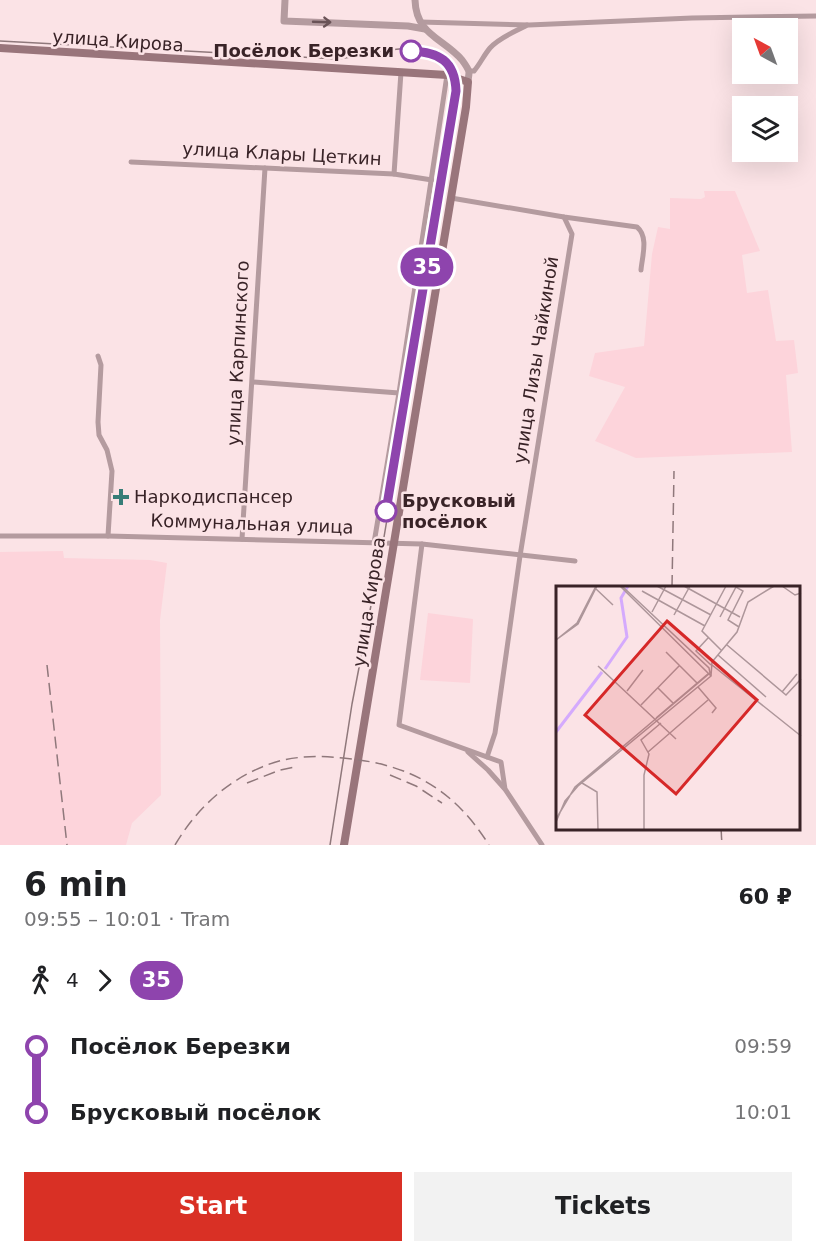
<!DOCTYPE html>
<html lang="en">
<head>
<meta charset="utf-8">
<style>
  body { margin:0; font-family:"DejaVu Sans",sans-serif; background:#f2f2f2; color:#202124; height:100vh; display:flex; flex-direction:column; font-size:22px; white-space:nowrap }
  * { box-sizing:border-box; margin:0 }
  p { font-size:20px; color:#757577 }
  .icon { flex:none; width:33px; height:33px; fill:none; stroke:currentColor; stroke-width:2; stroke-linecap:round; stroke-linejoin:round }
  .map { position:relative; height:845px; overflow:hidden }
  .details { display:flex; flex-direction:column; background:#fff; flex:1 }
  .details>* { flex:none }
  .badge { padding:0 12px; border-radius:20px; font-size:21px; line-height:39px }
  .needle { width:39px; rotate:319deg }
  .controls { position:absolute; left:732px; top:18px; display:grid; gap:12px }
  .controls a { display:grid; place-items:center; width:66px; height:66px; border-radius:0px; background:#fff; box-shadow:0 6px 24px #0002; font-size:30px }
  .map>.badge { position:absolute; translate:-50% -50%; box-shadow:0 0 0 3px #fff }
  .legs { display:flex; align-items:center; gap:9px; height:66px; padding:0 24px; font-size:20px }
  .legs p { margin-inline-start:auto }
  .summary { display:flex; align-items:center; justify-content:space-between; height:102px; padding:0 24px }
  h1 { font-size:33px; font-weight:700; line-height:45px }
  .primary-button { display:flex; gap:12px; margin-top:auto; padding:12px 24px }
  .primary-button a { flex:1; height:69px; border-radius:0px; background:#d93025; color:#fff; font-size:24px; font-weight:700; line-height:69px; text-align:center }
  .primary-button a+a { background:#f2f2f2; color:#202124 }
  ul { padding:0 24px; list-style:none }
  li { display:flex; align-items:center; gap:21px; height:66px; font-size:22px }
  li i { display:grid; place-items:center; width:9px; height:100%; margin:0 8px; background:currentColor }
  li i::after { content:''; width:15px; height:15px; margin:-8px; border:4px solid; border-radius:50%; background:#fff }
  li p { margin-inline-start:auto }
  li:first-child i { background:linear-gradient(#0000 50%,currentColor 0) }
  li:last-child i { background:linear-gradient(currentColor 50%,#0000 0) }
  .map>svg:first-child { display:block }
  .built { fill:#fdd4db }
  .lines { fill:none; stroke-linecap:round; stroke-linejoin:round }
  .minor { stroke:#b49b9f; stroke-width:5 }
  .tertiary { stroke:#b49b9f; stroke-width:7 }
  .secondary { stroke:#99757b; stroke-width:8 }
  .tram { stroke:#8f787b; stroke-width:1.5 }
  .rail { stroke:#8f787b; stroke-width:1.5; stroke-dasharray:12 6; stroke-linecap:butt }
  .oneway { stroke:#6a5357 }
  .line-1-casing { stroke:#fff; stroke-width:14 }
  .line-1 { stroke:#8e44ad; stroke-width:9 }
  .stop-1-dot { fill:#fff; stroke:#8e44ad; stroke-width:3 }
  .poi-dot { fill:#367d77; stroke:#fbe3e6; stroke-width:2 }
  .labels { text-anchor:middle; stroke-width:5; stroke-linejoin:round; paint-order:stroke }
  .street-label { font-size:18px; fill:#392327; stroke:#fbe3e6 }
  .stop-label { font-size:18px; font-weight:bold; fill:#392327; stroke:#fbe3e6; text-anchor:end }
  .poi-label { font-size:18px; fill:#392327; stroke:#fbe3e6; text-anchor:start }
  .inset-river { fill:none; stroke:#d4aafd; stroke-width:3 }
  .inset-road { fill:none; stroke:#ad969a; stroke-width:1.5 }
  .view { fill:#d62828; fill-opacity:0.15; stroke:#d62828; stroke-width:3 }
  .inset-edge { fill:none; stroke:#392327; stroke-width:3 }
</style>
</head>
<body>
<div class="map">
<svg width="816" height="845" viewBox="0 0 816 845">
  <rect width="100%" height="100%" fill="#fbe3e6"/>
  <g class="built">
    <path d="M704,191H735L760,251L742,255L747,293L768,290L776,341L794,340L798,373L786,375L792,452L636,458L595,441L625,387L589,376L595,353L644,346L652,254L658,227L670,229V198L701,199L705,197Z"/>
    <path d="M63,551L64,558L150,560L167,563L160,620L161,795L132,823L126,845H0V552Z"/>
    <path d="M428,613L473,619L470,683L420,680Z"/>
  </g>
  <g class="lines">
    <g class="minor">
      <path d="M420,22L529,25L692,18L816,16"/>
      <path d="M469,71H474C480,64 484,55 490,48C500,37 515,32 527,25"/>
      <path d="M131,162L394,174L432,180"/>
      <path d="M394,174L401,72"/>
      <path d="M451,198L564,217L637,227C649,237 642,257 641,270"/>
      <path d="M98,356L101,365L98,422L99,435L107,450L112,471L108,536"/>
      <path d="M253,382L399,393"/>
      <path d="M0,536H108L422,544L575,561"/>
      <path d="M242,539L265,168"/>
      <path d="M374,543L399,393L447,75"/>
      <path d="M422,544L399,725L501,762L505,789L542,845"/>
      <path d="M468,752L488,770L504,788"/>
      <path d="M487,757L495,733L520,556L572,234L564,217"/>
    </g>
    <g class="tertiary">
      <path d="M285,0L284,21L408,26L425,29"/>
      <path d="M415,0C416,35 443,38 462,60C465,64 468,68 469,72C469,76 468,79 468,82"/>
    </g>
    <path class="secondary" d="M0,48L447,75L468,82L466,107L344,845"/>
    <path class="tram" d="M0,41L337,59C375,56 459,22 459,92L383,543L352,704L330,845"/>
    <g class="rail">
      <path d="M672,587L674,471"/>
      <path d="M47,665L67,845"/>
      <path d="M390,775L416,786L442,803"/>
      <path d="M247,783L280,770L295,767"/>
      <path d="M721,828L722,845"/>
      <path d="M175,845C195,811 225,782 262,767C287,756 315,755 343,758C409,764 453,788 489,845"/>
    </g>
  </g>
  <defs><path id="oneway-shaft" d="M-6 0H5M1.5-3L5.5 0L1.5 3" fill="none" stroke-width="1.6" stroke-linecap="round" stroke-linejoin="round" transform="scale(1.5)"/></defs>
  <use class="oneway" href="#oneway-shaft" transform="translate(322 22) rotate(2)"/>
  <g class="lines">
    <g class="line-1-casing">
      <path id="line-1" d="M386,511L456,91C455,61 439,52 411,51"/>
    </g>
    <use href="#line-1" class="line-1"/>
  </g>
  <g class="stop-1-dot">
    <circle cx="411" cy="51" r="10"/>
    <circle cx="386" cy="511" r="10"/>
  </g>
  <path class="poi-dot" d="M118 488h6v6h6v6h-6v6h-6v-6h-6v-6h6z"/>
  <g class="labels">
    <g class="street-label">
      <text transform="translate(118 41) rotate(4)" y="6">улица Кирова</text>
      <text transform="translate(282 154) rotate(3)" y="6">улица Клары Цеткин</text>
      <text transform="translate(238 353) rotate(-87)" y="6">улица Карпинского</text>
      <text transform="translate(536 360) rotate(-81)" y="6">улица Лизы Чайкиной</text>
      <text transform="translate(252 524) rotate(2)" y="6">Коммунальная улица</text>
      <text transform="translate(369 602) rotate(-81)" y="6">улица Кирова</text>
    </g>
    <g class="stop-label">
      <text x="394" y="57">Посёлок Березки</text>
      <text x="402" y="507" text-anchor="start">Брусковый<tspan x="402" dy="21">посёлок</tspan></text>
    </g>
    <g class="poi-label">
      <text x="134" y="503">Наркодиспансер</text>
    </g>
  </g>
  <g transform="translate(556 586)">
    <rect width="244" height="244" fill="#fbe3e6"/>
    <path class="inset-river" d="M49,83L71,51L65,12L72,0M0,146L46,86"/>
    <path class="inset-road" d="M101,0L155,29M128,0L184,31M226,0L239,9L245,7M39,2L57,19M86,5L149,40M96,26L110,0M176,26L172,34L183,41M118,29L134,0M164,31L180,1L187,5L176,27M152,52L140,65L155,79M0,54L22,38L41,0M0,54L21,37L40,0M171,59L230,109L245,93M166,65L146,45L170,0M110,66L141,97M162,69L210,111M156,79L245,150M42,80L120,153M155,90L156,76L181,46L192,16L218,0M142,101L160,122L156,127M102,102L117,117M71,105L87,84M226,106L241,88M85,119L124,79M100,132L153,87M92,166L152,114M26,197L41,206L42,244M0,233L19,201L154,87L153,82L66,0M0,236L9,215L22,200L155,90L64,0M88,244V189L93,168L85,154L105,137"/>
    <path class="view" d="M111,35L201,114L120,208L29,129Z"/>
    <rect width="244" height="244" class="inset-edge"/>
  </g>
</svg>
<div class="controls">
<a><svg class="needle" viewBox="-14 -14 28 28"><path d="M0-13l5 13h-10z" fill="#e53935"/><path d="M0 13l5-13h-10z" fill="#757577"/></svg></a>
<a><svg class="icon" aria-label="layers" viewBox="0 0 24 24"><path d="M12 4l9 5-9 5-9-5zM3 14l9 5 9-5"/></svg></a>
</div>
<b class="badge" style="left:427px;top:267px;background:#8e44ad;color:#fff">35</b>
</div>
<section class="details">
<div class="summary"><div><h1>6 min</h1><p>09:55 – 10:01 · Tram</p></div><b>60 ₽</b></div>
<div class="legs"><svg class="icon" aria-label="walk" viewBox="0 0 24 24"><circle cx="13" cy="4" r="2"/><path d="M13 8l-2 6 4 7M11 14l-3 7M7 12l3-4h3l4 4"/></svg>4<svg class="icon" aria-label="forward" viewBox="0 0 24 24"><path d="M9 5l7 7-7 7"/></svg><b class="badge" style="background:#8e44ad;color:#fff">35</b></div>
<ul>
<li><i style="color:#8e44ad"></i><b>Посёлок Березки</b><p>09:59</p></li>
<li><i style="color:#8e44ad"></i><b>Брусковый посёлок</b><p>10:01</p></li>
</ul>
<div class="primary-button"><a>Start</a><a>Tickets</a></div>
</section>
</body>
</html>
